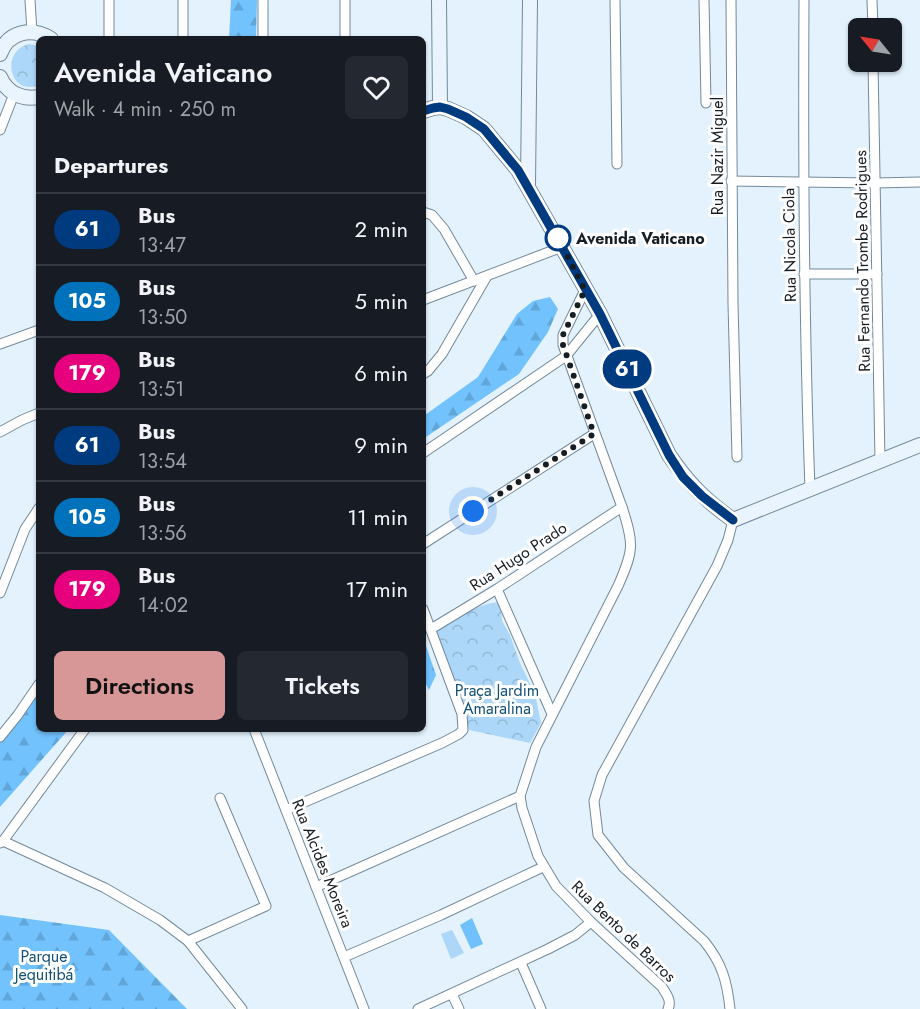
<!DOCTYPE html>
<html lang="en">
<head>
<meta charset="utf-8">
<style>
  body { margin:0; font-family:Jost,sans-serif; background:#242831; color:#f1f3f6; height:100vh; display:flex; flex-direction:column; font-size:22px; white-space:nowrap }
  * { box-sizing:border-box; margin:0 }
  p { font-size:20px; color:#9ea1a6 }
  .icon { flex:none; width:33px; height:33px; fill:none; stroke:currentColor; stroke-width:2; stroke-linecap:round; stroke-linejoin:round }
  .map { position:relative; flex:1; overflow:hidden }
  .drawer { position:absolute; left:36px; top:36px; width:390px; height:696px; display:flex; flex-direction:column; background:#171b24; border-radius:9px; box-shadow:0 2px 4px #0004 }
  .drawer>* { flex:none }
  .badge { padding:0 12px; border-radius:20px; font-size:21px; line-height:39px }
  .needle { width:39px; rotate:300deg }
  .fabs { position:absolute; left:848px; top:18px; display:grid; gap:12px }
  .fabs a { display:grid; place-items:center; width:54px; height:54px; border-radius:9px; background:#171b24; box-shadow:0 2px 4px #0004; font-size:30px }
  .you { position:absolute; width:30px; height:30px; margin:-15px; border:4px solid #fff; border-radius:50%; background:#1a73e8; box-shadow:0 0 0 9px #1a73e833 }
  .map>.badge { position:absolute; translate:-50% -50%; box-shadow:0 0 0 3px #fff }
  h2 { padding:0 18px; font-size:22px; line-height:54px }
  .round { display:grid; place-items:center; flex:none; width:63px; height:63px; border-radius:9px; background:#242831 }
  .summary { display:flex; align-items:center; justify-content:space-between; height:102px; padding:0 18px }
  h1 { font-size:28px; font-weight:600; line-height:45px }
  .cta { display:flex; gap:12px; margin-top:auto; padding:12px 18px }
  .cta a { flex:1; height:69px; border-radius:9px; background:#d69796; color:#111; font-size:24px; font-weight:600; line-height:69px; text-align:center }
  .cta a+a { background:#242831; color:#f1f3f6 }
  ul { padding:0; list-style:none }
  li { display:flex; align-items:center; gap:18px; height:72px; padding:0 18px; border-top:2px solid #363941 }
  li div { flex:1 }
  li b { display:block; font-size:22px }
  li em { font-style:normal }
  li .badge { min-width:66px; font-weight:700; text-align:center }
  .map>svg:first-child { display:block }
  .forest { fill:url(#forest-firs) }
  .park { fill:url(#park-crowns) }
  .pitch { fill:#acd7f8 }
  .water { fill:#6fc0fb }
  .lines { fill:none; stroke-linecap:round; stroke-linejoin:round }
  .street-casing { stroke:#73899a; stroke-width:11 }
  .secondary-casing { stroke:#73899a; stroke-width:16 }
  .street { stroke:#fff; stroke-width:9 }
  .secondary { stroke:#e9f4fe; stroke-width:14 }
  .line-casing { stroke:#fff; stroke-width:14 }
  .line { stroke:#003b80; stroke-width:9 }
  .walk { stroke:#161e25; stroke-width:6; stroke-dasharray:0 10.8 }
  .stop-dot { fill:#fff; stroke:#003b80; stroke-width:3 }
  .labels { text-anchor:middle; stroke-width:6; stroke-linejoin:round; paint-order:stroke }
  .street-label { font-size:16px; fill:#161e25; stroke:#fff }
  .stop-label { font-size:16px; font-weight:bold; fill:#161e25; stroke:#fff; text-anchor:start }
  .park-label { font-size:16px; fill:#135077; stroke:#fff }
</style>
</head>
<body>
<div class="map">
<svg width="920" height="1009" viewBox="0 0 920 1009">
  <defs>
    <pattern id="forest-firs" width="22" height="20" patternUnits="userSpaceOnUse" patternTransform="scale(1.5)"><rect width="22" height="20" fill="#71c2fd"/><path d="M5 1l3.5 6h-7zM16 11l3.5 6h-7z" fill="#61a6d9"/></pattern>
    <pattern id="park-crowns" width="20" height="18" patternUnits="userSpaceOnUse" patternTransform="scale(1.5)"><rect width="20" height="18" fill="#acd7f8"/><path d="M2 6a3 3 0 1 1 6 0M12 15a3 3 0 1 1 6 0" fill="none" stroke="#93b8d4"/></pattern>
  </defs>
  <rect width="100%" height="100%" fill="#e3f2fd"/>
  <g class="forest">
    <path d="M231,0H257L256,39H229Z"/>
    <path d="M550,297L558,309L548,332L519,374L423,439V413L425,415L478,377L517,314L533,301Z"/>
    <path d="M423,637L436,675L429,690L423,678Z"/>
    <path d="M39,684V729H69L0,807V737Z"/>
    <path d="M0,915L109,930L187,1009H0Z"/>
  </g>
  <g class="park">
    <path d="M29,44L39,46V85C9,97 0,51 29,44Z"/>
    <path d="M498,602L501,608L502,621L510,635L520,663L535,694L541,723L530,743L469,730L435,630C455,619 475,605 498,602Z"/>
  </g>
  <path class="pitch" d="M452,930L464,953L451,959L441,934Z"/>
  <path class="water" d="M472,918L483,944L471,949L460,925Z"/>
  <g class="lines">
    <g class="street-casing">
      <g id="street">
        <path d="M30,0L32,32"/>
        <path d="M109,0V39"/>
        <path d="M615,0L617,164"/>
        <path d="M704,0L706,103"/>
        <path d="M731,0L733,304L737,457"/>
        <path d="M804,0C803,163 804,326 810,489"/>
        <path d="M872,0L873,28"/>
        <path d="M183,39V0"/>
        <path d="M263,39V0"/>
        <path d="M345,39V0"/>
        <path d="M873,62L880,461"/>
        <path d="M0,130L14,94"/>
        <path d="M731,181L875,183L920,182"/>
        <path d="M423,212L432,215L444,229L474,281"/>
        <path d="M804,274H877"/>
        <path d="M585,290L563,335V345L622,507C634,544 634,550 618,586L536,747L520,796L522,808L538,856L556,886L591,922L662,987C666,994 672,1000 668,1009"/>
        <path d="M423,300L562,247"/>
        <path d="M0,344L39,330"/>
        <path d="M423,374L428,371L442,354L487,276"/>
        <path d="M0,432L22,420L39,413"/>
        <path d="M423,453L566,356L600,314"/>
        <path d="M423,544L594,434"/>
        <path d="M497,589L552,714"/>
        <path d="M0,593L25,529L39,508"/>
        <path d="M431,629L497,589L622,507"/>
        <path d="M254,729L364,1009"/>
        <path d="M0,737L17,716L39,684"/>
        <path d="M286,810L442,743L459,734L463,730L462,714L423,609"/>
        <path d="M3,841L85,729"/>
        <path d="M0,843L3,841L105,888L160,920L188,941L242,1009"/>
        <path d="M316,887L520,796"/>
        <path d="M188,941L266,906L220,798"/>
        <path d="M344,957L441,915L543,867"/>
        <path d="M521,963L541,1009"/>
        <path d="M452,994L459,1009"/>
        <path d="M418,1009L548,949L575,935L591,922"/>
        <path d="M730,1009C727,981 722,963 704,941L624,868L598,835L594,801L602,775L717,566L728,540L733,520"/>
      </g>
    </g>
    <g class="secondary-casing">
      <g id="secondary">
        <path d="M439,0L440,107"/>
        <path d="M0,54C8,31 32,27 51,39"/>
        <path d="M0,77C7,93 22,100 39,97"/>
        <path d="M423,111L433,108L440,107L448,109L466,117L484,129L518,170L600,314L669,455C688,483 705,500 733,520L920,445"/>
        <path d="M528,185L530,0"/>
      </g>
    </g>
    <use href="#street" class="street"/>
    <use href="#secondary" class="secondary"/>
  </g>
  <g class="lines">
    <g class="line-casing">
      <path id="line" d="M423,111L433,108L440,107L448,109L466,117L484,129L518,170L600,314L669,455L683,477L702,496L733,520"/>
    </g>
    <use href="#line" class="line"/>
    <path class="walk" d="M473,511L594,434L563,345V335L585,290L558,238"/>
  </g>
  <circle class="stop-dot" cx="558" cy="238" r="12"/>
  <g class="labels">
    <g class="street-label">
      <text transform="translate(717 156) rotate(-90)" y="6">Rua Nazir Miguel</text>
      <text transform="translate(789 245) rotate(-91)" y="6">Rua Nicola Ciola</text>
      <text transform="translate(862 261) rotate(-91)" y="6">Rua Fernando Trombe Rodrigues</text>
      <text transform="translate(518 556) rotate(-33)" y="6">Rua Hugo Prado</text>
      <text transform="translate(323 863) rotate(68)" y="6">Rua Alcides Moreira</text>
      <text transform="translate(624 931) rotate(44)" y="6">Rua Bento de Barros</text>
    </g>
    <g class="stop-label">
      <text x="576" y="244">Avenida Vaticano</text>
    </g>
    <g class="park-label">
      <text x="497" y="696">Praça Jardim<tspan x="497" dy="18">Amaralina</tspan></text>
      <text x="44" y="962">Parque<tspan x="44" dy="18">Jequitibá</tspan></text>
    </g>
  </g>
</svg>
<div class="fabs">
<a><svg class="needle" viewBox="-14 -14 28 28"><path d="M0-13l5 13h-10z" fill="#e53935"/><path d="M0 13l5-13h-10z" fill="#9ea1a6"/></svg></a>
</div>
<div class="you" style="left:473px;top:511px"></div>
<b class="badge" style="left:627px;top:369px;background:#003b80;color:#fff">61</b>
<section class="drawer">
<div class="summary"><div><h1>Avenida Vaticano</h1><p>Walk · 4 min · 250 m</p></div><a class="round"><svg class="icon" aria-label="heart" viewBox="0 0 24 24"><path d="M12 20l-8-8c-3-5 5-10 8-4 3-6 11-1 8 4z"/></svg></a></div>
<h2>Departures</h2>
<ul>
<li><span class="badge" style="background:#003b80;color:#fff">61</span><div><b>Bus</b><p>13:47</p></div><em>2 min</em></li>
<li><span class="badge" style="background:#0072bc;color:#fff">105</span><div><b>Bus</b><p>13:50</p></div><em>5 min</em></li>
<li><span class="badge" style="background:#e6007e;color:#fff">179</span><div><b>Bus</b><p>13:51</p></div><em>6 min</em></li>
<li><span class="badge" style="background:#003b80;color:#fff">61</span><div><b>Bus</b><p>13:54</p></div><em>9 min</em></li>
<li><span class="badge" style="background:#0072bc;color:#fff">105</span><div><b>Bus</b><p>13:56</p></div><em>11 min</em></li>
<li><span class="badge" style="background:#e6007e;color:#fff">179</span><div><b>Bus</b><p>14:02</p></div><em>17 min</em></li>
</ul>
<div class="cta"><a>Directions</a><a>Tickets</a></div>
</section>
</div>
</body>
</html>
